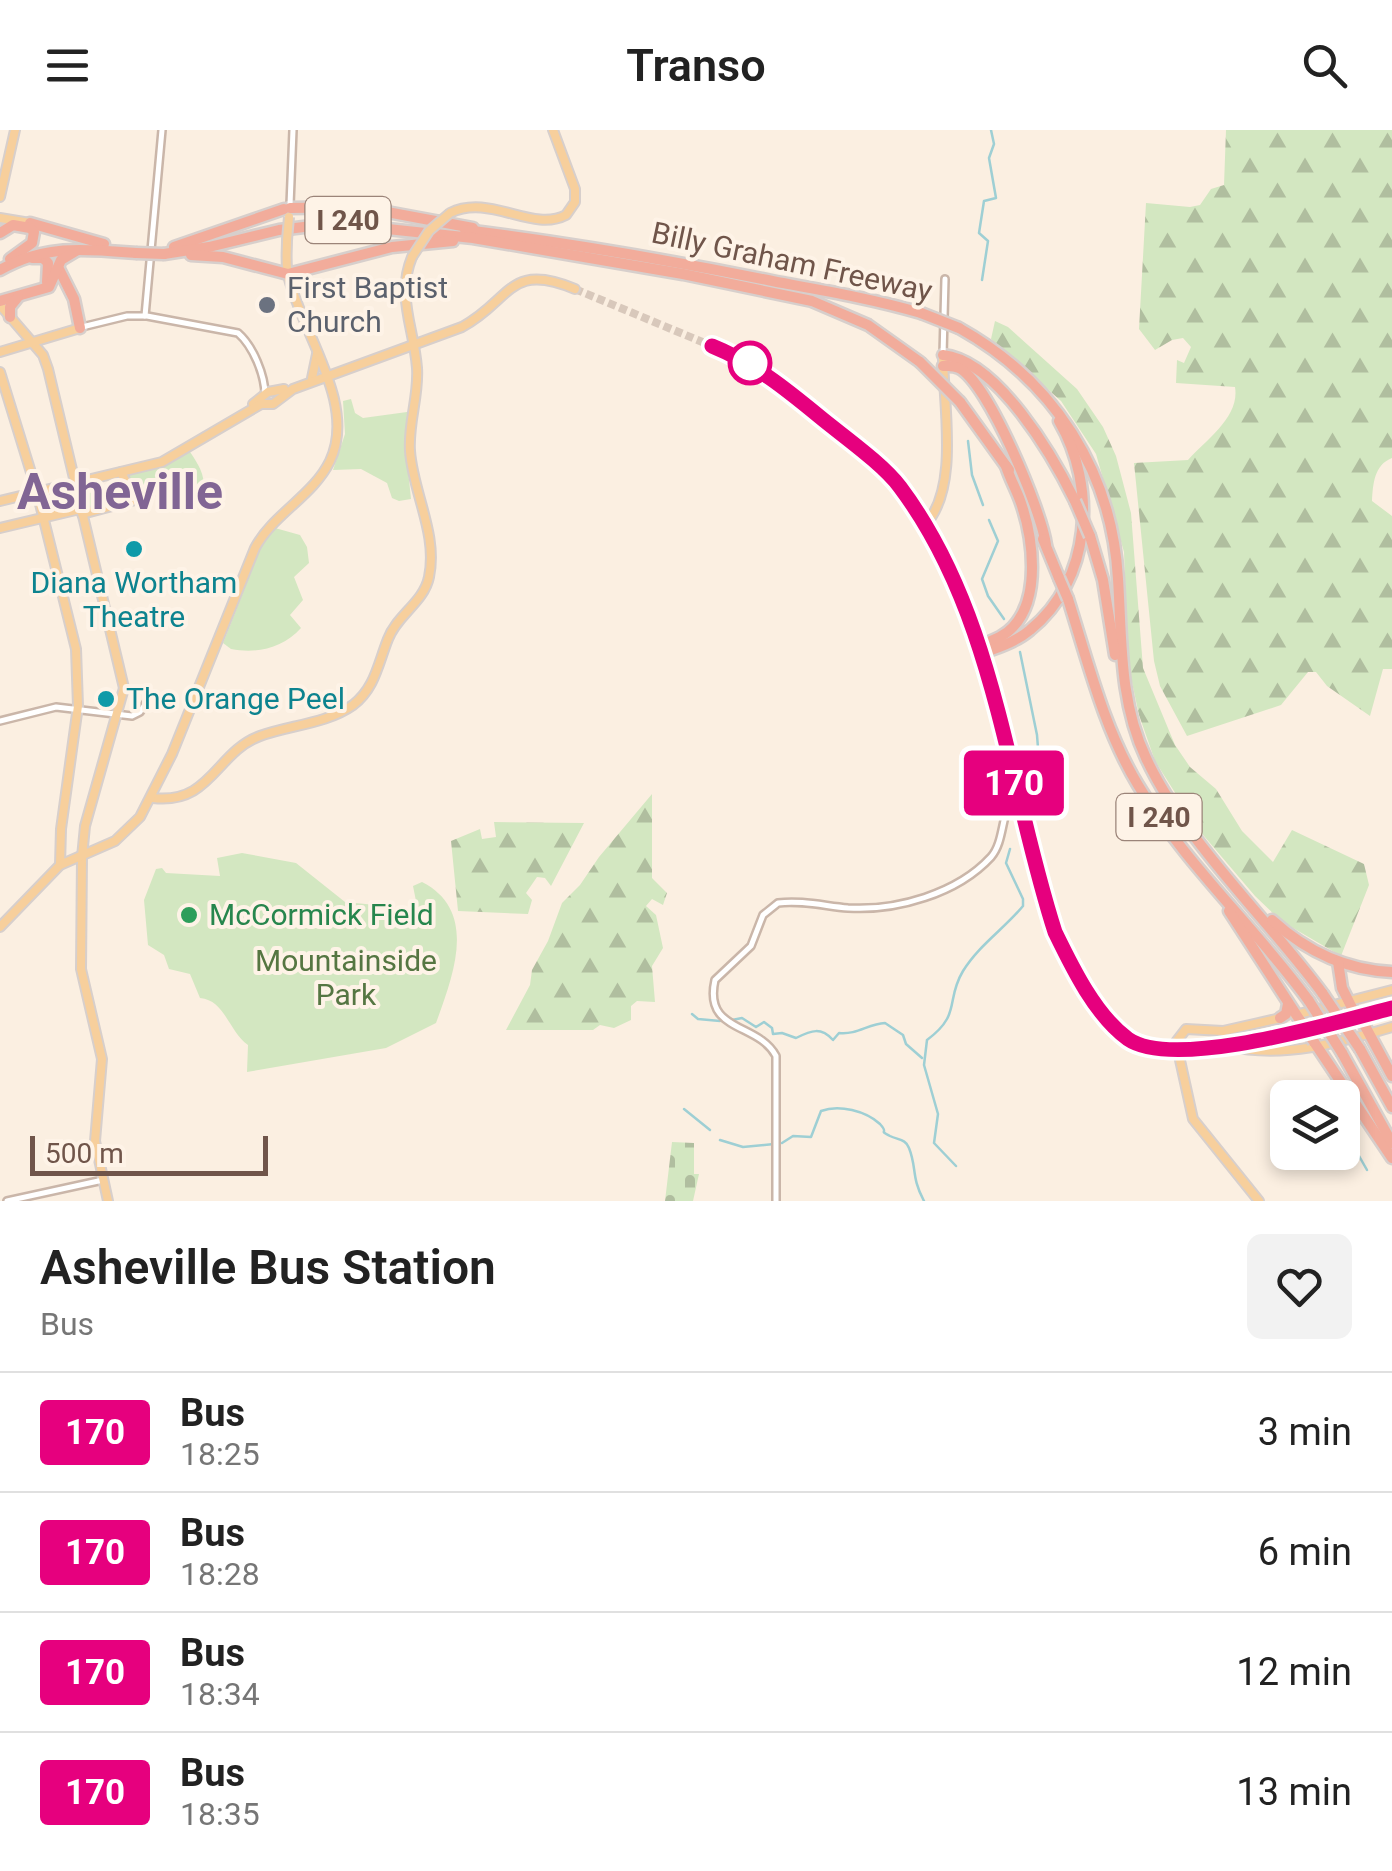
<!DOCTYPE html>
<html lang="en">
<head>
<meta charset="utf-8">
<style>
  body { margin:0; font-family:Roboto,sans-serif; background:#f2f2f2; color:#222; height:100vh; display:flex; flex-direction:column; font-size:38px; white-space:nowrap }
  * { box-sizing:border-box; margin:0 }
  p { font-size:32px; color:#767676 }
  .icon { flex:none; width:55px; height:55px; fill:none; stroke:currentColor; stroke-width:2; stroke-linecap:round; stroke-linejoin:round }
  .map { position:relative; height:1071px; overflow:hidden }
  .sheet { display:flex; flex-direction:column; background:#fff; flex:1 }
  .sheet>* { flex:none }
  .badge { padding:0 20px; border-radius:8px; font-size:35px; line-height:65px }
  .controls { position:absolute; left:1270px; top:950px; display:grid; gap:20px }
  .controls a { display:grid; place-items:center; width:90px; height:90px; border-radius:15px; background:#fff; box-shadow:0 5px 15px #0003; font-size:50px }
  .scale { position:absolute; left:30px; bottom:25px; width:238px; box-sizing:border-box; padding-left:10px; border:5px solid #70554a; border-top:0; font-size:28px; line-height:35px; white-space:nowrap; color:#70554a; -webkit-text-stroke:8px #fef3e7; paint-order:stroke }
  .map>.badge { position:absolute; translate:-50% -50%; box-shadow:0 0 0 5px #fff }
  .round { display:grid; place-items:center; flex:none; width:105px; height:105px; border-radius:15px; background:#f2f2f2 }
  .headline { display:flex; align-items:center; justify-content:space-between; height:170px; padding:0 40px }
  h1 { font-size:48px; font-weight:600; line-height:75px }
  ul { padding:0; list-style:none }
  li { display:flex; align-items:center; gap:30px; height:120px; padding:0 40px; border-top:2px solid #e0e0e0 }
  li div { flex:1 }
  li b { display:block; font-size:38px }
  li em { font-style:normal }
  li .badge { min-width:110px; font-weight:700; text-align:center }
  header { display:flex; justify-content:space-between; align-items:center; height:130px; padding:0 40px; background:#fff; font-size:45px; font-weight:600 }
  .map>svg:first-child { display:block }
  .forest { fill:url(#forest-firs) }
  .cemetery { fill:url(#cemetery-stones) }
  .green { fill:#d3e7c1 }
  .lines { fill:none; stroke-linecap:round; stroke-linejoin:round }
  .stream { stroke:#9ecfd4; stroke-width:2.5 }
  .major-tunnel { stroke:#d8c8bb; stroke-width:8; stroke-dasharray:8 4; stroke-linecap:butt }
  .minor-casing { stroke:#cab6a9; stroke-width:10 }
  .major-casing { stroke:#d7cfcc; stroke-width:12 }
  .highway-casing { stroke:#d7cfcc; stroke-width:15 }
  .minor { stroke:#fff; stroke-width:5 }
  .major { stroke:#f7cf9c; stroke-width:8 }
  .highway { stroke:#f2ac9b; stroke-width:10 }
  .major-bridge-casing { stroke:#d7cfcc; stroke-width:12; stroke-linecap:butt }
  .highway-bridge-casing { stroke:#d7cfcc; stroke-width:15; stroke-linecap:butt }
  .major-bridge { stroke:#f7cf9c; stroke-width:8 }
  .highway-bridge { stroke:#f2ac9b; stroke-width:10 }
  .line-casing { stroke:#fff; stroke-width:22 }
  .line { stroke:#e6007e; stroke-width:15 }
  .worship-dot { fill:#6b7280; stroke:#fef3e7; stroke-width:4 }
  .stop-dot { fill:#fff; stroke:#e6007e; stroke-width:5 }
  .culture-dot { fill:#0f9aa8; stroke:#fef3e7; stroke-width:4 }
  .leisure-dot { fill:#2e9e5b; stroke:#fef3e7; stroke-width:4 }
  .labels { text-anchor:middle; stroke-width:8; stroke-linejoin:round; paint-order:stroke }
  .shield { fill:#fef3e7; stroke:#9b8479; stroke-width:2.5 }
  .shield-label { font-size:28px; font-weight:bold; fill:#70554a }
  .street-label { font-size:30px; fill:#70554a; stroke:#fef3e7 }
  .worship-label { font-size:30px; fill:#5b616d; stroke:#fef3e7; text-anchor:start }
  .culture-label { font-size:30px; fill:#0d838f; stroke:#fef3e7 }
  .leisure-label { font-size:30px; fill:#27864d; stroke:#fef3e7; text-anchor:start }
  .park-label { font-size:30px; fill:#557642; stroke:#fef3e7 }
  .town-label { font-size:50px; font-weight:bold; fill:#816594; stroke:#fef3e7 }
</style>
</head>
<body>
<header><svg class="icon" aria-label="menu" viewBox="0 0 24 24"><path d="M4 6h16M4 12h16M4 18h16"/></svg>Transo<svg class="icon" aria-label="search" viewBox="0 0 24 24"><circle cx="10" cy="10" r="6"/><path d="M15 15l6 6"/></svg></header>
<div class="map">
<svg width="1392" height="1071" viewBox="0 0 1392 1071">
  <defs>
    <pattern id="forest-firs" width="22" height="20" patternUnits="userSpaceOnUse" patternTransform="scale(2.5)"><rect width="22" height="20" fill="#d3e7c1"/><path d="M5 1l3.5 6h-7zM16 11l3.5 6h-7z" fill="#b0be9f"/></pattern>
    <pattern id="cemetery-stones" width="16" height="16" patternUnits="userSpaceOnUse" patternTransform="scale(2.5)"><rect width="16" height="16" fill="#d3e7c1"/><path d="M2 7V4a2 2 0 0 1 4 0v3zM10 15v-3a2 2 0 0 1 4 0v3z" fill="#b0be9f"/></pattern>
  </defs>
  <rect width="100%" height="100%" fill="#fbefe1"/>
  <g class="forest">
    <path d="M1226,0H1392V328C1374,335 1373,354 1372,371L1392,386V539H1383L1370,586L1327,556L1316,542H1308L1281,575L1187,606L1160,556L1154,531L1134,333L1188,330C1207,309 1240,287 1235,257L1176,253L1177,230L1184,233L1191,217L1183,208L1172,210L1155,220L1139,199L1146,73L1190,77L1200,75L1211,59L1224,55Z"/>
    <path d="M995,191L1008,197L1077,259L1103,297L1116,326L1131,383L1143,538L1175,615L1190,637L1216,659L1242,701L1273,732L1292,700L1364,734L1369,755L1341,826L1281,791L1255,766L1198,699L1155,631L1139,585L1128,534L1124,422L1096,324L1061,271L991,209Z"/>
    <path d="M652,664V748L667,763L663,775L652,769L646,776L656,785L663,818L652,836L655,872L637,871L631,876V890L614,898L600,895L593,900H506L530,855L532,840L548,811L562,773L580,755L599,727Z"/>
    <path d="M494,692L584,693L551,756L545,748L537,747L526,763L532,770L528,784L458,781L451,711L480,699L482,709L496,707Z"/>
  </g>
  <path class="cemetery" d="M672,1012L694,1013V1044H699L693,1071H665Z"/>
  <g class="green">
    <path d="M351,269L355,283L363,288L407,282L406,320L411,369L399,371L392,368L387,353L361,339L333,340L345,304L343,271Z"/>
    <path d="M188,319C197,332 210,350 200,365L165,370L163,366L131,368L85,381L82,365L129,353L124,343Z"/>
    <path d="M275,398L300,405L307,417L309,433L294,447L303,470L290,485L301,498C283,518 257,524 231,519L223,513L261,417Z"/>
    <path d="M242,723L296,733L345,772L396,777L419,786L413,756L422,752C479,781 453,846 436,893L386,918L247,942L248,915C229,902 225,870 200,868L190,844L169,839L164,825L148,815L144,770L156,739L162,738L166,743L220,746L217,728Z"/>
  </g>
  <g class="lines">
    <g class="stream">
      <path d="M982,150L988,111L979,103L984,71L996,68L989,28L994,14L991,0"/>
      <path d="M968,311L972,345L983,375"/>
      <path d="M989,390L998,411L982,449L988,466L1004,489"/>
      <path d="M1020,522L1037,605L1040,644L1034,653"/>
      <path d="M1025,668L1030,690"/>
      <path d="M692,884L698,889L720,891"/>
      <path d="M732,890L742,888L756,897L764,892L772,898L773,904L782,903L796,908C812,900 821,897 833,910L839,903C857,905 868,894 885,893L903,905L906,914L922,928"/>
      <path d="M684,979L710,1000"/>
      <path d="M1342,996L1367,1040"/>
      <path d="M720,1010L743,1017L774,1014"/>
      <path d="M782,1013L793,1006L811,1007L821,981C839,974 866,981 880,994C890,1005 877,999 890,1006C898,1010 906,1009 909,1018C917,1038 911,1047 924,1071"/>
      <path d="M956,1036L934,1013L938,984L924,935L927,910C962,884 945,871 963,841C979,815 1004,799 1023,776V769L1006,733L1010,719"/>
    </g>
    <path class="major-tunnel" d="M575,159L712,216"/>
    <g class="minor-casing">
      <g id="minor">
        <path d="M290,75L293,0"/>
        <path d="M145,186L162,0"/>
        <path d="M147,186L238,203C253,216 265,245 265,265"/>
        <path d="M82,197L127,186H145"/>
        <path d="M943,225L945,149"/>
        <path d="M0,591L56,577L132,586L140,582L151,565"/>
        <path d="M7,1071L103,1050"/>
        <path d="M776,1071V926C758,892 703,903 715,850L751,816L763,785L778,773C801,770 825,776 848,778C896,781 957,764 991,727C1006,710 1000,677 1017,665"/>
      </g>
    </g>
    <g class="major-casing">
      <g id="major">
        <path d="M0,67L15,0"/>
        <path d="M450,83C490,63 532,103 566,85L575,72V59L553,0"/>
        <path d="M0,88L30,93"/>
        <path d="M0,175L43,225L48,239L124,558L85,696L82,727L81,839L102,929L95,1011L108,1071"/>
        <path d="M712,216C754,233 786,259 820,287C843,306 883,334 900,357C995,484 1008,654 1055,801C1072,837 1095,885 1128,909C1174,941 1337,892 1392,878"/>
        <path d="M0,222L80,198"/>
        <path d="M0,242L37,362L76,519L78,576L61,699L60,735"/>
        <path d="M312,248L317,224"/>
        <path d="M253,274L268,262L284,259"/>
        <path d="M0,371L162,332L261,274H273L293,259L462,197C511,171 508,131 575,159"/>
        <path d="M82,384L135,370L121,342"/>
        <path d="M925,395C960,358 943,273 943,225"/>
        <path d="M0,398L80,379"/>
        <path d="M153,668C211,675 216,622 260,606C290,595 326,594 353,575C375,558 378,534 388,509C397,485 424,472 429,447C438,404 413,363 410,321C408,293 419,266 417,238C414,198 396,166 412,127"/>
        <path d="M0,797L60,735L115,711L140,687L172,624L255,418C273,384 313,366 330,331C357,275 303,204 289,149C285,136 287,123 287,110"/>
        <path d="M1295,885L1392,860"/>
        <path d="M1227,916C1284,929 1338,913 1392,897"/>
        <path d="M1259,1071L1193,989L1176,912L1186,899L1223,901L1281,888"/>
      </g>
    </g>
    <g class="highway-casing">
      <g id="highway">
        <path d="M290,78L360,77L473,98"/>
        <path d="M30,93L104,114"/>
        <path d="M465,100C570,113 674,131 777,152C826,161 873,169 921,183"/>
        <path d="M0,103L13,95L30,98L34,102L32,113L10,129"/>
        <path d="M174,117L284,79"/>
        <path d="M164,124L209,117L279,100L312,96H359L473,108L683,144L812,171L868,195L920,232"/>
        <path d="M191,125L223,127L288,144L392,117L453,111"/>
        <path d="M32,128H43L48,133L47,152"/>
        <path d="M59,139L74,169L80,198"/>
        <path d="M0,140C45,114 87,119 136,123"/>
        <path d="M0,171L49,157L61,130L76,121"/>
        <path d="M10,187V177L18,167"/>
        <path d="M959,198C1054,251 1112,341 1118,449C1122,510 1119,571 1146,628C1185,712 1268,789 1323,864"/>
        <path d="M943,225C998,231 1053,326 1075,371"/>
        <path d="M943,236C949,236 953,235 959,238C988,252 1042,382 1046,415"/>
        <path d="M960,272L1009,340"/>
        <path d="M1090,406L1103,450L1115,525"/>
        <path d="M1043,409L1059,448"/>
        <path d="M1068,469C1088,532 1104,599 1138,655C1185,734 1255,797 1309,871"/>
        <path d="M979,516C991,511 1004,507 1013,497C1041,467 1033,408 1021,373C1017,361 1010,349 1006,336"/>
        <path d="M981,524C998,517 1016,512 1030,500C1092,450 1097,356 1059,291"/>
        <path d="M1229,781L1301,892"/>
        <path d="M1272,790C1306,821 1346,840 1392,842"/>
        <path d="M1338,832L1342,858L1352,878"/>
        <path d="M1280,888L1286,884L1288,874"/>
        <path d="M1365,896L1392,946"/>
        <path d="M1314,912L1392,1028"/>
        <path d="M1360,919L1392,977"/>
        <path d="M1342,923L1392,1013"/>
      </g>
    </g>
    <use href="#minor" class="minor"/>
    <use href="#major" class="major"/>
    <use href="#highway" class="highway"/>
    <g class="major-bridge-casing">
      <g id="major-bridge">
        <path d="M287,110L289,87"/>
        <path d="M412,127L429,101L450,83"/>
      </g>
    </g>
    <g class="highway-bridge-casing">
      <g id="highway-bridge">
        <path d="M136,123L164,124"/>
        <path d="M921,183L959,198"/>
        <path d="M920,232L960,272"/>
        <path d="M1075,371L1090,406"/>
        <path d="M1059,448L1068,469"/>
        <path d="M1323,864L1360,919"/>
        <path d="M1309,871L1342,923"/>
        <path d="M1352,878L1365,896"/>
        <path d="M1301,892L1314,912"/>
      </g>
    </g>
    <use href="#major-bridge" class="major-bridge"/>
    <use href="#highway-bridge" class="highway-bridge"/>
  </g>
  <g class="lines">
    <g class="line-casing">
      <path id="line" d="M712,216C754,233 786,259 820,287C843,306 883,334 900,357C996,485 1007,654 1055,802C1072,837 1095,885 1128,909C1174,941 1337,892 1392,878"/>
    </g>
    <use href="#line" class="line"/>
  </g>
  <circle class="worship-dot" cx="267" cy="175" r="10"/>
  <circle class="stop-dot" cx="750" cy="233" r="20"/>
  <g class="culture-dot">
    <circle cx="134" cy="419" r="10"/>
    <circle cx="106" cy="569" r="10"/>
  </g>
  <circle class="leisure-dot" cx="189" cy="785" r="10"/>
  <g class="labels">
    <g class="shield">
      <rect x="305.5" y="67" width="85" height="46" rx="8"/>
      <rect x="1116.5" y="664" width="85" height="46" rx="8"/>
    </g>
    <g class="shield-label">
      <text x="348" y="100">I 240</text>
      <text x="1159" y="697">I 240</text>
    </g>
    <g class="street-label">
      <text transform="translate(792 132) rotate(12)" y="10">Billy Graham Freeway</text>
    </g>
    <g class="worship-label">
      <text x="287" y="168">First Baptist<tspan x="287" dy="34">Church</tspan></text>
    </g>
    <g class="culture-label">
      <text x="134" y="463">Diana Wortham<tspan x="134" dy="34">Theatre</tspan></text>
      <text x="126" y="579" text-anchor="start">The Orange Peel</text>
    </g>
    <g class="leisure-label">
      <text x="209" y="795">McCormick Field</text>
    </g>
    <g class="park-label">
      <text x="346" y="841">Mountainside<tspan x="346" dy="34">Park</tspan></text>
    </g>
    <g class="town-label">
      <text x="120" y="379">Asheville</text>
    </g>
  </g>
</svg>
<div class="controls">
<a><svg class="icon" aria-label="layers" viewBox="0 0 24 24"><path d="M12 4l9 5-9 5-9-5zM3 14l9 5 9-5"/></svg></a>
</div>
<div class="scale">500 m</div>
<b class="badge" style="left:1014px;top:653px;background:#e6007e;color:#fff">170</b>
</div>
<section class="sheet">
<div class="headline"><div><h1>Asheville Bus Station</h1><p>Bus</p></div><a class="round"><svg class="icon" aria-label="heart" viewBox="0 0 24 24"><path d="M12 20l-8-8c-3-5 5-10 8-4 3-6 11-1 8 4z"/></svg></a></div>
<ul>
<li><span class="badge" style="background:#e6007e;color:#fff">170</span><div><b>Bus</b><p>18:25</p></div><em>3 min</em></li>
<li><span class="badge" style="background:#e6007e;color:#fff">170</span><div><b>Bus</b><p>18:28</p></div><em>6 min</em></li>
<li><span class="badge" style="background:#e6007e;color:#fff">170</span><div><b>Bus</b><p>18:34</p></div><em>12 min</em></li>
<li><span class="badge" style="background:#e6007e;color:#fff">170</span><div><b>Bus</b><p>18:35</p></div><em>13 min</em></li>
</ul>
</section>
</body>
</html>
